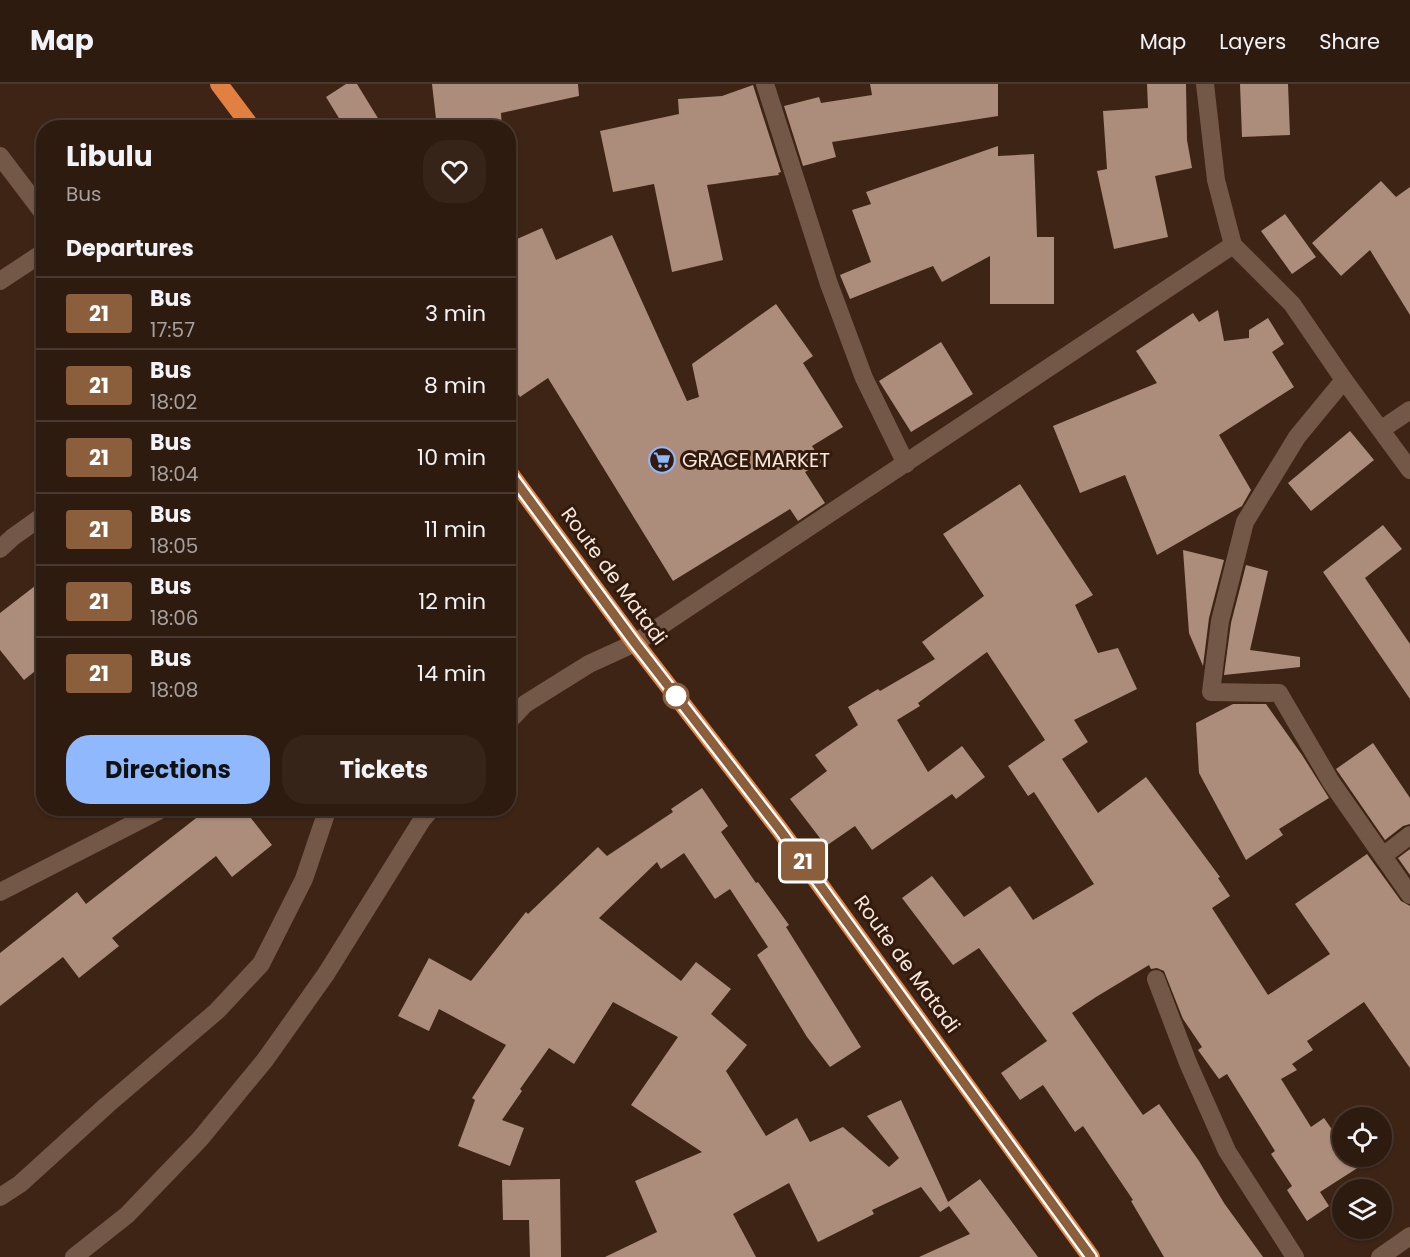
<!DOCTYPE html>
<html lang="en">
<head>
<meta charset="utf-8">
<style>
  body { margin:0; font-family:Poppins,sans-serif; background:#362419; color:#f1f3f6; height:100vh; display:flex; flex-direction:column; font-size:22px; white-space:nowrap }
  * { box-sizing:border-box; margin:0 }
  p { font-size:20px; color:#a7a19f }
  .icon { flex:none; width:33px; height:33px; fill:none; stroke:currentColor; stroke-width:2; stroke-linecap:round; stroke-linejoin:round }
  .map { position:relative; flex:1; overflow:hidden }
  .sheet { position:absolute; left:36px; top:36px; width:480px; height:696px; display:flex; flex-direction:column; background:#2e1b10; border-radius:24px; box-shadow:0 2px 4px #0004,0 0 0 2px #493930 }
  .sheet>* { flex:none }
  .badge { padding:0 12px; border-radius:4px; font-size:21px; line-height:39px }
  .fabs { position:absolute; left:1332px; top:1023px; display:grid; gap:12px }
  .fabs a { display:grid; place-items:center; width:60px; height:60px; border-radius:50%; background:#2e1b10; box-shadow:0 2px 4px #0004,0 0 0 2px #493930; font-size:30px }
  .map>.badge { position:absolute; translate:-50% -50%; box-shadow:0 0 0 3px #fff }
  h2 { padding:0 30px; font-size:22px; line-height:54px }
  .round { display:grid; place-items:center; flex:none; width:63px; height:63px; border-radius:24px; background:#362419 }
  .overview { display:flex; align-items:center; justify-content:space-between; height:102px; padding:0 30px }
  h1 { font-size:28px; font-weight:700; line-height:45px }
  .cta { display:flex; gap:12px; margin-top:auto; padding:12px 30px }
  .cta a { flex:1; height:69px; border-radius:24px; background:#90b8fd; color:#111; font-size:24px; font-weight:700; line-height:69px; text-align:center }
  .cta a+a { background:#362419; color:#f1f3f6 }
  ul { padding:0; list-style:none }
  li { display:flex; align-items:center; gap:18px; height:72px; padding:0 30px; border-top:2px solid #493930 }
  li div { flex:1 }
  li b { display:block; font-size:22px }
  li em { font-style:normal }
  li .badge { min-width:66px; font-weight:700; text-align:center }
  header { display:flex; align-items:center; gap:36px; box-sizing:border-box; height:84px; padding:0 30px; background:#2e1b10; border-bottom:2px solid #493930 }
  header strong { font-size:28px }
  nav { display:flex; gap:33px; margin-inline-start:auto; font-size:21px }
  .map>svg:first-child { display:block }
  .building { fill:#ac8d7c }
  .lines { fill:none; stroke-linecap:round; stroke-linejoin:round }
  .minor { stroke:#735747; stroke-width:18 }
  .highway { stroke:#e28042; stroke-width:18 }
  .line-casing { stroke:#fff; stroke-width:14 }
  .line { stroke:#8b5e3c; stroke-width:9 }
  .stop-dot { fill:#fff; stroke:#8b5e3c; stroke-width:3 }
  .labels { text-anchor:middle; stroke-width:6; stroke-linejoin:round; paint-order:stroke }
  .poi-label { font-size:20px; fill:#f8e7dd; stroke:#321a0c; text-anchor:start }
  .street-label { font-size:20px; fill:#f8e7dd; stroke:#321a0c }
</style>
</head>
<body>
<header>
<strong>Map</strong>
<nav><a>Map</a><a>Layers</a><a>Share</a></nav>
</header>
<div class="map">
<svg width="1410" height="1173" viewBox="0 0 1410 1173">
  <rect width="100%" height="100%" fill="#3d2415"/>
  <g class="building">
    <path d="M346,0H357L384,44H345L326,13Z"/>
    <path d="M432,0H578L579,12L501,29L502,44H437Z"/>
    <path d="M870,0H998V32L832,58L836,73L803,82L784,22L819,13L821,19L872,11Z"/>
    <path d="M1147,0H1186L1187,56L1192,84L1155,92L1168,153L1114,165L1097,87L1107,85L1103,27L1148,24Z"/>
    <path d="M1240,0H1288L1290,51L1242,53Z"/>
    <path d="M753,1L781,88L778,89L779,91L707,101L723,176L672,188L654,100L613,108L600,47L679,30L678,15L722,12Z"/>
    <path d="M998,62V72L1034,70L1037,153H1054V220H990V172L942,198L933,182L850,215L840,191L871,178L852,126L871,120L866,108Z"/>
    <path d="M1381,97L1396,113L1410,103V231L1370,166L1341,192L1312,159Z"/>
    <path d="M1285,130L1316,173L1292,190L1261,147Z"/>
    <path d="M542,144L556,176L612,151L687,317L699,313L692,280L776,220L813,272L803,279L843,343L812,362L822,378L805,388L825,419L798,437L790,425L673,497L548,294L520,313L508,297V159Z"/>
    <path d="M1218,226L1224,257L1249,254V246L1268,234L1284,260L1272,268L1294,303L1219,351L1251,406L1242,422L1157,471L1125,391L1080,409L1053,342L1157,299L1136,267L1193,229L1199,238Z"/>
    <path d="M941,258L973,310L911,348L879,297Z"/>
    <path d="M1350,347L1374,376L1311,427L1288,399Z"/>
    <path d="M1020,400L1093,511L1075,521L1098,569L1118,564L1137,605L1074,636L1088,658L1062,675L1098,729L1146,693L1220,793L1218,794L1230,812L1212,824L1268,911L1330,870L1295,820L1367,770L1401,817L1410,822V984L1364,918L1307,957L1313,966L1292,980L1297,986L1281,995L1311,1043L1324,1034L1340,1057L1342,1058V1072H1352L1359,1083L1320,1108L1329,1122L1307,1137L1287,1106L1292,1102L1271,1070L1275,1067L1227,990L1219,995L1198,966L1202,963L1183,935L1164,887L1157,884L1151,885L1149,881L1096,913L1072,929L1143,1031L1159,1020L1199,1077L1224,1119L1263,1173H1164L1131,1117L1133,1116L1083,1042L1075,1048L1043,1001L1020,1016L1001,989L1047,957L979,864L953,881L902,814L932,792L964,833L1010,802L1033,836L1094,800L1034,708L1028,712L1008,682L1045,656L987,568L918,619L920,622L897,636L928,688L962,662L985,693L956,715L952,710L872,766L855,742L826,762L790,715L827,687L815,671L858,641L848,623L878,605L880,607L935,575L922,558L984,512L943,450Z"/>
    <path d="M1383,441L1402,465L1365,494L1410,560V615L1323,488Z"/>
    <path d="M1183,466L1224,476L1209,534L1203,582L1189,549Z"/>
    <path d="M1246,481L1268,487L1250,566L1300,573V583L1224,591L1231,539Z"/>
    <path d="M44,495V580L24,596L0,566V529Z"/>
    <path d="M1233,620H1266L1302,671L1329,714L1279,745L1283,751L1246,776L1199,689L1196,639Z"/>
    <path d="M1373,659L1410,714V740L1403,742L1385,756L1336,685Z"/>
    <path d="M702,704L728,742L721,748L756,799L758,798L789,841L786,843L861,963L830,983L807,953L757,871L768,863L730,805L715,815L684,769L661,785L657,778L599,834L681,897L696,878L731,905L711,930L747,961L726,987L766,1052L797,1034L810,1058L843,1043L889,1083L899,1074L867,1032L901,1016L948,1118L980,1095L1038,1173H919L970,1150L949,1122L940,1128L921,1103L872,1126L874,1130L818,1158L789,1099L733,1130L756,1173H605L657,1148L635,1097L702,1068L631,1021L678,953L613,918L574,980L549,964L520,1005L522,1007L502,1036L524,1044L510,1082L458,1062L475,1016L472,1014L506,961L439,925L429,947L398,932L429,874L471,897L526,828L528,830L598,763L607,772L673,728L671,725Z"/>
    <path d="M209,724H243L272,761L232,793L216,772L112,854L119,862L79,894L63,873L0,922V869L77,808L86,820Z"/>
    <path d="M1410,765V791L1398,774Z"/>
    <path d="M560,1095L561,1173H530L529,1136H503L502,1096Z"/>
  </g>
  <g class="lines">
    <g class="minor">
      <path d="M765,0L829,200L864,294L906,380"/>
      <path d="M1205,0L1216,96L1233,161L1292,220L1344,296L1410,386"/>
      <path d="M0,72L44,130"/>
      <path d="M0,197L44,168"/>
      <path d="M1344,296L1297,353L1245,438L1220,537L1211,608L1279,609L1331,698L1410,811"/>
      <path d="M1382,345L1410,326"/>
      <path d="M0,465L13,453L44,431"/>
      <path d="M508,638L525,620L589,580L635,559L1233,161"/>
      <path d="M1383,772L1410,751"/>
      <path d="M0,808L164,724"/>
      <path d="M1156,895L1188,979L1227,1067L1295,1173"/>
      <path d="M0,1113L20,1100L107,1021L217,927L261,880L304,795L328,724"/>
      <path d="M74,1173L127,1131L200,1055L265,976L326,890L422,736L432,724"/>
      <path d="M1380,1173L1410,1152"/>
    </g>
    <g class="highway">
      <path d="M219,0L252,44"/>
      <path d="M508,387L635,559L780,746L1091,1173"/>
    </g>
  </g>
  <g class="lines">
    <g class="line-casing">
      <path id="line" d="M508,387L635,559L780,746L1091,1173"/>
    </g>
    <use href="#line" class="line"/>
  </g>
  <defs>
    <g id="supermarket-ring" transform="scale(1.35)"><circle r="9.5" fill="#321a0c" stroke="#90b8fd" stroke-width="1.5"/><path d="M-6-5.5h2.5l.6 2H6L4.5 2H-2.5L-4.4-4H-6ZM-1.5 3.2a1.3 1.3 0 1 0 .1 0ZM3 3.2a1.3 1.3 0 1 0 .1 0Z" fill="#90b8fd"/></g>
  </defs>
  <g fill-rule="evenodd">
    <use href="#supermarket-ring" x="662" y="376"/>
  </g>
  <circle class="stop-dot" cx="676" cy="612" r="12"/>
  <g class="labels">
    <g class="poi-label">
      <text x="682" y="383">GRACE MARKET</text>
    </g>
    <g class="street-label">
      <text transform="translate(614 492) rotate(54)" y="7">Route de Matadi</text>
      <text transform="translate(907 880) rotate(54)" y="7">Route de Matadi</text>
    </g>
  </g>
</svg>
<div class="fabs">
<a><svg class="icon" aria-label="locate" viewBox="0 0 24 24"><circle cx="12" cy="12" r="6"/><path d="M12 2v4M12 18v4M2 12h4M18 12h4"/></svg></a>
<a><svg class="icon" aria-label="layers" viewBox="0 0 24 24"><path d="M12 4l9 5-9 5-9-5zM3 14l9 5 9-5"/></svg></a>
</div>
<b class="badge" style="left:803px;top:777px;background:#8b5e3c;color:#fff">21</b>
<section class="sheet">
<div class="overview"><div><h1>Libulu</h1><p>Bus</p></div><a class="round"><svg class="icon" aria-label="heart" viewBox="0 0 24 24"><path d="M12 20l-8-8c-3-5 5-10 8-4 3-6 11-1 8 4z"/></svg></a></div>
<h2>Departures</h2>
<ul>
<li><span class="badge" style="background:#8b5e3c;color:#fff">21</span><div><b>Bus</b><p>17:57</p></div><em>3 min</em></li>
<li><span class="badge" style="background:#8b5e3c;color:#fff">21</span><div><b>Bus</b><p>18:02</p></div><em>8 min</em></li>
<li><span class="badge" style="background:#8b5e3c;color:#fff">21</span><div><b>Bus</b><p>18:04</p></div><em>10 min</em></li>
<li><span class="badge" style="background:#8b5e3c;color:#fff">21</span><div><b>Bus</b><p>18:05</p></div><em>11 min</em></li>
<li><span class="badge" style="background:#8b5e3c;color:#fff">21</span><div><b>Bus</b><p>18:06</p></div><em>12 min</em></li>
<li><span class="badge" style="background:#8b5e3c;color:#fff">21</span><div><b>Bus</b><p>18:08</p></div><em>14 min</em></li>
</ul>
<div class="cta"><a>Directions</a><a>Tickets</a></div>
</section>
</div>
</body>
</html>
